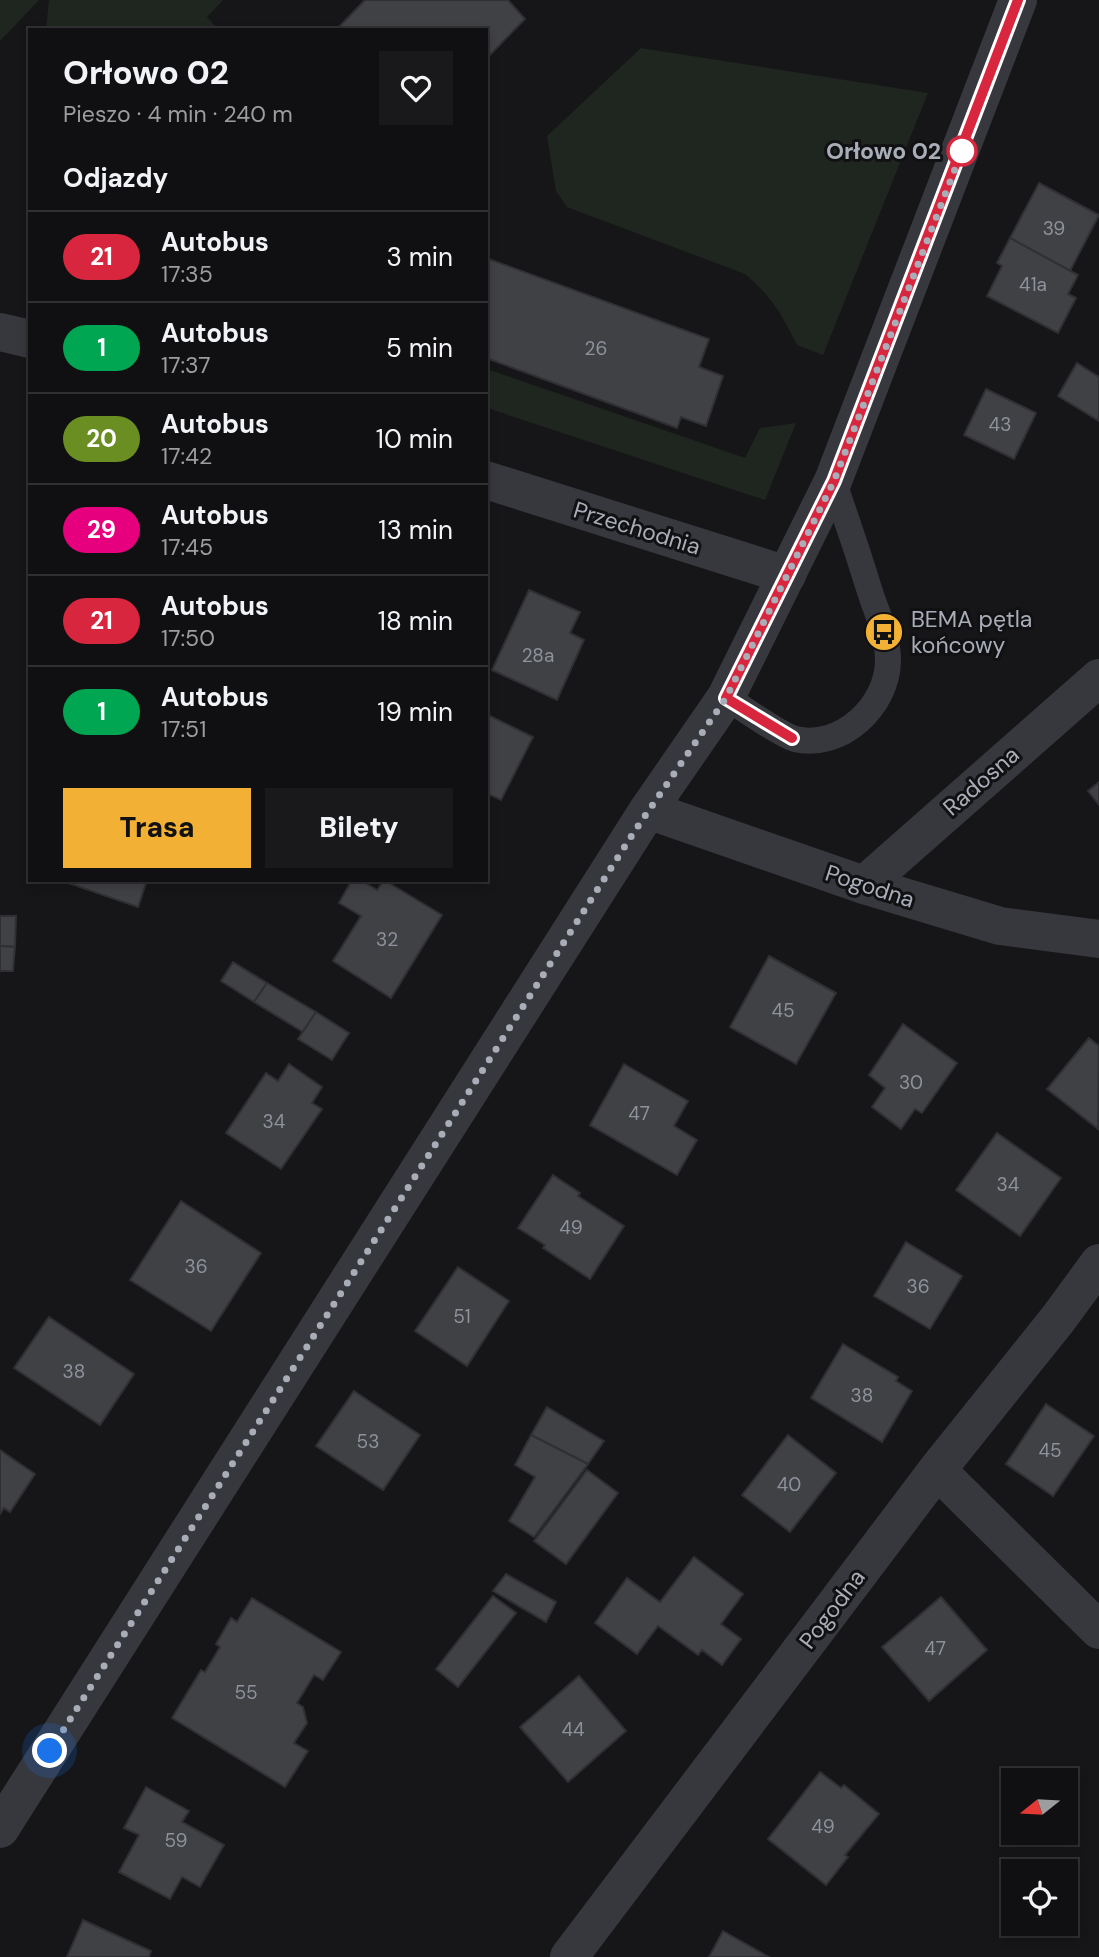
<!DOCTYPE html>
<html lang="pl">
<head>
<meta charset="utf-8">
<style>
  body { margin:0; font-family:"DM Sans",sans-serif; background:#19191b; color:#f1f3f6; height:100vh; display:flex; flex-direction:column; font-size:26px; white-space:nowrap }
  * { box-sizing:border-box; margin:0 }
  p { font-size:23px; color:#9c9d9f }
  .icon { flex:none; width:38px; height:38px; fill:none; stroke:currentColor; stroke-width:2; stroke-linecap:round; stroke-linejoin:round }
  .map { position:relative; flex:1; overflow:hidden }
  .sheet { position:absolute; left:28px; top:28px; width:460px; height:854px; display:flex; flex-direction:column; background:#101012; border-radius:0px; box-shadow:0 4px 10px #0003,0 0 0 2px #303032 }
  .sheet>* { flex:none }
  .badge { padding:0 14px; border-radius:23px; font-size:24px; line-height:46px }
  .needle { width:46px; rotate:252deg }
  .controls { position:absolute; left:1001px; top:1768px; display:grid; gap:14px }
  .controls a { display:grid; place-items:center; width:77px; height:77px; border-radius:0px; background:#101012; box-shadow:0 4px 10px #0003,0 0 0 2px #303032; font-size:35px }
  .you { position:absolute; width:35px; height:35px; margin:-18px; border:5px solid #fff; border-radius:50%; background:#1a73e8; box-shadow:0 0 0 10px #1a73e833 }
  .map>.badge { position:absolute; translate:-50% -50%; box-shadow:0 0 0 4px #fff }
  h2 { padding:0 35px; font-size:26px; line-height:63px }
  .round { display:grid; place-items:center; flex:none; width:74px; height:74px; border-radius:0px; background:#19191b }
  .headline { display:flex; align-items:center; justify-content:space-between; height:119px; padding:0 35px }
  h1 { font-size:33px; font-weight:800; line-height:52px }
  .primary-button { display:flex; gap:14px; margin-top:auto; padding:14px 35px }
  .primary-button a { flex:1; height:80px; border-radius:0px; background:#f2b134; color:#111; font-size:28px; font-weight:800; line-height:80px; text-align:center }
  .primary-button a+a { background:#19191b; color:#f1f3f6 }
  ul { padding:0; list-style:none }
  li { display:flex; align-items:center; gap:21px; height:91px; padding:0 35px; border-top:2px solid #303032 }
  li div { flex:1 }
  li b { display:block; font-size:26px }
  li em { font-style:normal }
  li .badge { min-width:77px; font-weight:700; text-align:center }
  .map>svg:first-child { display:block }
  .green { fill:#1e261f }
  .building { fill:#404145; stroke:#303034; stroke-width:2 }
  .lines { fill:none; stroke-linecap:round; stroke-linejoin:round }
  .lane { stroke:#37383d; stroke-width:26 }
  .street { stroke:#37383d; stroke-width:38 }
  .line-casing { stroke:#fff; stroke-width:16 }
  .line { stroke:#d7263d; stroke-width:10 }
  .walk { stroke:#a8adb8; stroke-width:7; stroke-dasharray:0 12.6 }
  .stop-dot { fill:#fff; stroke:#d7263d; stroke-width:3.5 }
  .labels { text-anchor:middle; stroke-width:6; stroke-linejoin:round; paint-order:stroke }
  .number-label { font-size:19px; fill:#8e929b }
  .stop-label { font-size:23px; font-weight:bold; fill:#a8adb8; stroke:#111113; text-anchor:end }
  .street-label { font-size:23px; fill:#a8adb8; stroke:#111113 }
  .poi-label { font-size:23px; fill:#a8adb8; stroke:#111113; text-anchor:start }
</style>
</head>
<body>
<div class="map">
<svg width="1099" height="1957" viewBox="0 0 1099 1957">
  <rect width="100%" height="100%" fill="#161618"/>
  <g class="green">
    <path d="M0,0H39L0,41Z"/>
    <path d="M49,0H223L207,17L219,30H46Z"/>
    <path d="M641,48L928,93L823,355L797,345C781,313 772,297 745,274L567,207L556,191L547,136Z"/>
    <path d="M487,369L745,458L760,428L796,423L765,500L487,408Z"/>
  </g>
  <g class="building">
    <path d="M365,0H508L525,19L486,59V30H336Z"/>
    <path d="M1039,183L1099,215L1070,271L1010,238Z"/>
    <path d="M1010,238L1078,275L1068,294L1076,298L1058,333L987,296L1002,266L997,263Z"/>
    <path d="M486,258L709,339L699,367L723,376L706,426L681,417L677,428L486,358Z"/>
    <path d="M1077,363L1099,377V421L1058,396Z"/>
    <path d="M986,389L1036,413L1014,459L964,435Z"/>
    <path d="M529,590L580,612L570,633L584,640L557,700L492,670Z"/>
    <path d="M486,714L533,737L501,800L486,793Z"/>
    <path d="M1099,782V805L1088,791Z"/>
    <path d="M69,880H147L138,907L68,883Z"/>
    <path d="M352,880H361L377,890L384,880L442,915L391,998L333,961L361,916L339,903Z"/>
    <path d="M0,916H16L15,947L0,946Z"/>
    <path d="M0,946L15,947L13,971H0Z"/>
    <path d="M769,956L836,993L796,1064L730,1027Z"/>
    <path d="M233,962L267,983L254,1002L221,981Z"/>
    <path d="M267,983L316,1012L303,1032L254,1002Z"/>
    <path d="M316,1012L349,1033L332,1060L298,1039Z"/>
    <path d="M903,1024L957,1063L922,1113L915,1109L901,1129L872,1107L885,1088L869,1075Z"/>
    <path d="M1089,1038L1099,1046L1098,1129L1047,1089Z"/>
    <path d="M289,1064L322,1087L312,1103L322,1109L281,1169L226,1133L266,1073L278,1081Z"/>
    <path d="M624,1064L688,1101L674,1126L697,1140L677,1175L590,1125Z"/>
    <path d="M997,1133L1061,1178L1020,1236L956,1190Z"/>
    <path d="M553,1175L580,1193L578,1196L624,1226L590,1279L543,1248L545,1245L518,1228Z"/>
    <path d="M181,1201L261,1253L211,1331L130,1280Z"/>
    <path d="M906,1242L962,1276L930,1329L874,1296Z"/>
    <path d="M458,1267L509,1301L467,1366L415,1331Z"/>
    <path d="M49,1317L134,1374L100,1425L14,1368Z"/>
    <path d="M843,1344L898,1377L896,1381L912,1391L882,1442L811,1398Z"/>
    <path d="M354,1391L420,1435L383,1490L316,1446Z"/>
    <path d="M1046,1404L1094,1436L1053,1496L1006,1464Z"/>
    <path d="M547,1407L604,1441L588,1464L531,1435Z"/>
    <path d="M531,1435L588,1464L534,1537L509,1521L535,1477L515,1465Z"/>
    <path d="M788,1435L836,1473L790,1532L742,1495Z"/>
    <path d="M0,1450L35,1474L10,1512L4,1508L0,1514Z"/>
    <path d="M587,1470L618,1493L566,1564L534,1541Z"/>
    <path d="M694,1557L743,1594L721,1624L741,1639L722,1665L702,1650L698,1655L658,1626L637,1654L595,1623L627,1578L660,1602Z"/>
    <path d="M506,1574L556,1602L546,1622L493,1591Z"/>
    <path d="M493,1596L516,1613L458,1687L436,1669Z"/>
    <path d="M941,1597L987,1650L929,1701L882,1647Z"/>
    <path d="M252,1598L341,1652L323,1680L314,1675L297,1703L303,1707L307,1723L294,1743L308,1751L285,1787L172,1718L201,1670L205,1672L220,1647L216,1644L231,1618L237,1622Z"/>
    <path d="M579,1676L626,1731L568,1782L520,1727Z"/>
    <path d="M820,1772L841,1788L844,1785L879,1814L845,1855L848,1857L826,1885L768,1839Z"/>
    <path d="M146,1787L189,1811L182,1822L224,1845L200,1887L182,1877L170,1899L119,1872L139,1835L124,1828Z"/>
    <path d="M83,1920L151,1951L149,1957H67Z"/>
    <path d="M723,1931L769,1957H709Z"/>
  </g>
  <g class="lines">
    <path class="lane" d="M726,697C741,707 780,735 795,739C841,750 888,706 888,660C888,639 879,617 872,598C860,559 847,520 833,481"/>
    <g class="street">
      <path d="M0,332L30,339"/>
      <path d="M486,480L787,575"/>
      <path d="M648,810L864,885L1000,926L1099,939"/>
      <path d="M864,885L1099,678"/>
      <path d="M937,1470L1099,1630"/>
      <path d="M0,1829L648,810L726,697L833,481L1018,0"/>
      <path d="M569,1957L937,1470L1058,1319L1099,1263"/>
    </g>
  </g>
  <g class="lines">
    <g class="line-casing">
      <path id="line" d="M792,738L726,698L834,481L1018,0"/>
    </g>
    <use href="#line" class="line"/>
    <path class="walk" d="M50,1751L634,832L726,698L834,481L962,151"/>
  </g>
  <defs>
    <g id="bus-disc" transform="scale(2.0125)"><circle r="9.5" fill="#f2b134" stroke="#111113"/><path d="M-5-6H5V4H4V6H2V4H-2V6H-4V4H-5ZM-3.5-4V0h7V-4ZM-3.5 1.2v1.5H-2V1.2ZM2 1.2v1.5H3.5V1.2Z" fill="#111"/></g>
  </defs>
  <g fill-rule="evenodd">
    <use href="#bus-disc" x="884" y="632"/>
  </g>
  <circle class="stop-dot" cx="962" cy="151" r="14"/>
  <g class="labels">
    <g class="number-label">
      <text x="1054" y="235">39</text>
      <text x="1033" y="291">41a</text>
      <text x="596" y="355">26</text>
      <text x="1000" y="431">43</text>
      <text x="538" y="662">28a</text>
      <text x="387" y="946">32</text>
      <text x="783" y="1017">45</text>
      <text x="911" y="1089">30</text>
      <text x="639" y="1120">47</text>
      <text x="274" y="1128">34</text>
      <text x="1008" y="1191">34</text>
      <text x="571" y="1234">49</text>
      <text x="196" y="1273">36</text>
      <text x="918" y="1293">36</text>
      <text x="462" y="1323">51</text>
      <text x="74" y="1378">38</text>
      <text x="862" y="1402">38</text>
      <text x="368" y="1448">53</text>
      <text x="1050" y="1457">45</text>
      <text x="789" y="1491">40</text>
      <text x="935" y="1655">47</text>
      <text x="246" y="1699">55</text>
      <text x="573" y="1736">44</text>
      <text x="823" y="1833">49</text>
      <text x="176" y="1847">59</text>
    </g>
    <g class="stop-label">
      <text x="941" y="159">Orłowo 02</text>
    </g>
    <g class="street-label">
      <text transform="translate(637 528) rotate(17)" y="8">Przechodnia</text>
      <text transform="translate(981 781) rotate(-41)" y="8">Radosna</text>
      <text transform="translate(870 886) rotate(18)" y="8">Pogodna</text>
      <text transform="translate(832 1609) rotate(-53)" y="8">Pogodna</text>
    </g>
    <g class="poi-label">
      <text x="911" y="627">BEMA pętla<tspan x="911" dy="26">końcowy</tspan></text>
    </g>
  </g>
</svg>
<div class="controls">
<a><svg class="needle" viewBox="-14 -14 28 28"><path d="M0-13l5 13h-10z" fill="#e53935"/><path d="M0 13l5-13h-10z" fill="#9c9d9f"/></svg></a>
<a><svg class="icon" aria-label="locate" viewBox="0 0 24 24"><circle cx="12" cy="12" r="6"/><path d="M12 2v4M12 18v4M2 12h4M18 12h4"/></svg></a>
</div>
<div class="you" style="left:50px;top:1751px"></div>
<section class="sheet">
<div class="headline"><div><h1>Orłowo 02</h1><p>Pieszo · 4 min · 240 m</p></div><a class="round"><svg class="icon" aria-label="heart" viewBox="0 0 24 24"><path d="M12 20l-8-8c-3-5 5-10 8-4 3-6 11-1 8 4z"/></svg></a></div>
<h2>Odjazdy</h2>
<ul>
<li><span class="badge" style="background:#d7263d;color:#fff">21</span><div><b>Autobus</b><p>17:35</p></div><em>3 min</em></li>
<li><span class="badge" style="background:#00a651;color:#fff">1</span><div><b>Autobus</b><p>17:37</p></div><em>5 min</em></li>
<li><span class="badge" style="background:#6b8e23;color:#fff">20</span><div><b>Autobus</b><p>17:42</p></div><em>10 min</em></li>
<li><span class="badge" style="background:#e6007e;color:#fff">29</span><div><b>Autobus</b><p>17:45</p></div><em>13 min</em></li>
<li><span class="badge" style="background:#d7263d;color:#fff">21</span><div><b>Autobus</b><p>17:50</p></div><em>18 min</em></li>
<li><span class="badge" style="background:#00a651;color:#fff">1</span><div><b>Autobus</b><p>17:51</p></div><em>19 min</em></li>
</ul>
<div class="primary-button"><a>Trasa</a><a>Bilety</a></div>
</section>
</div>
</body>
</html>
